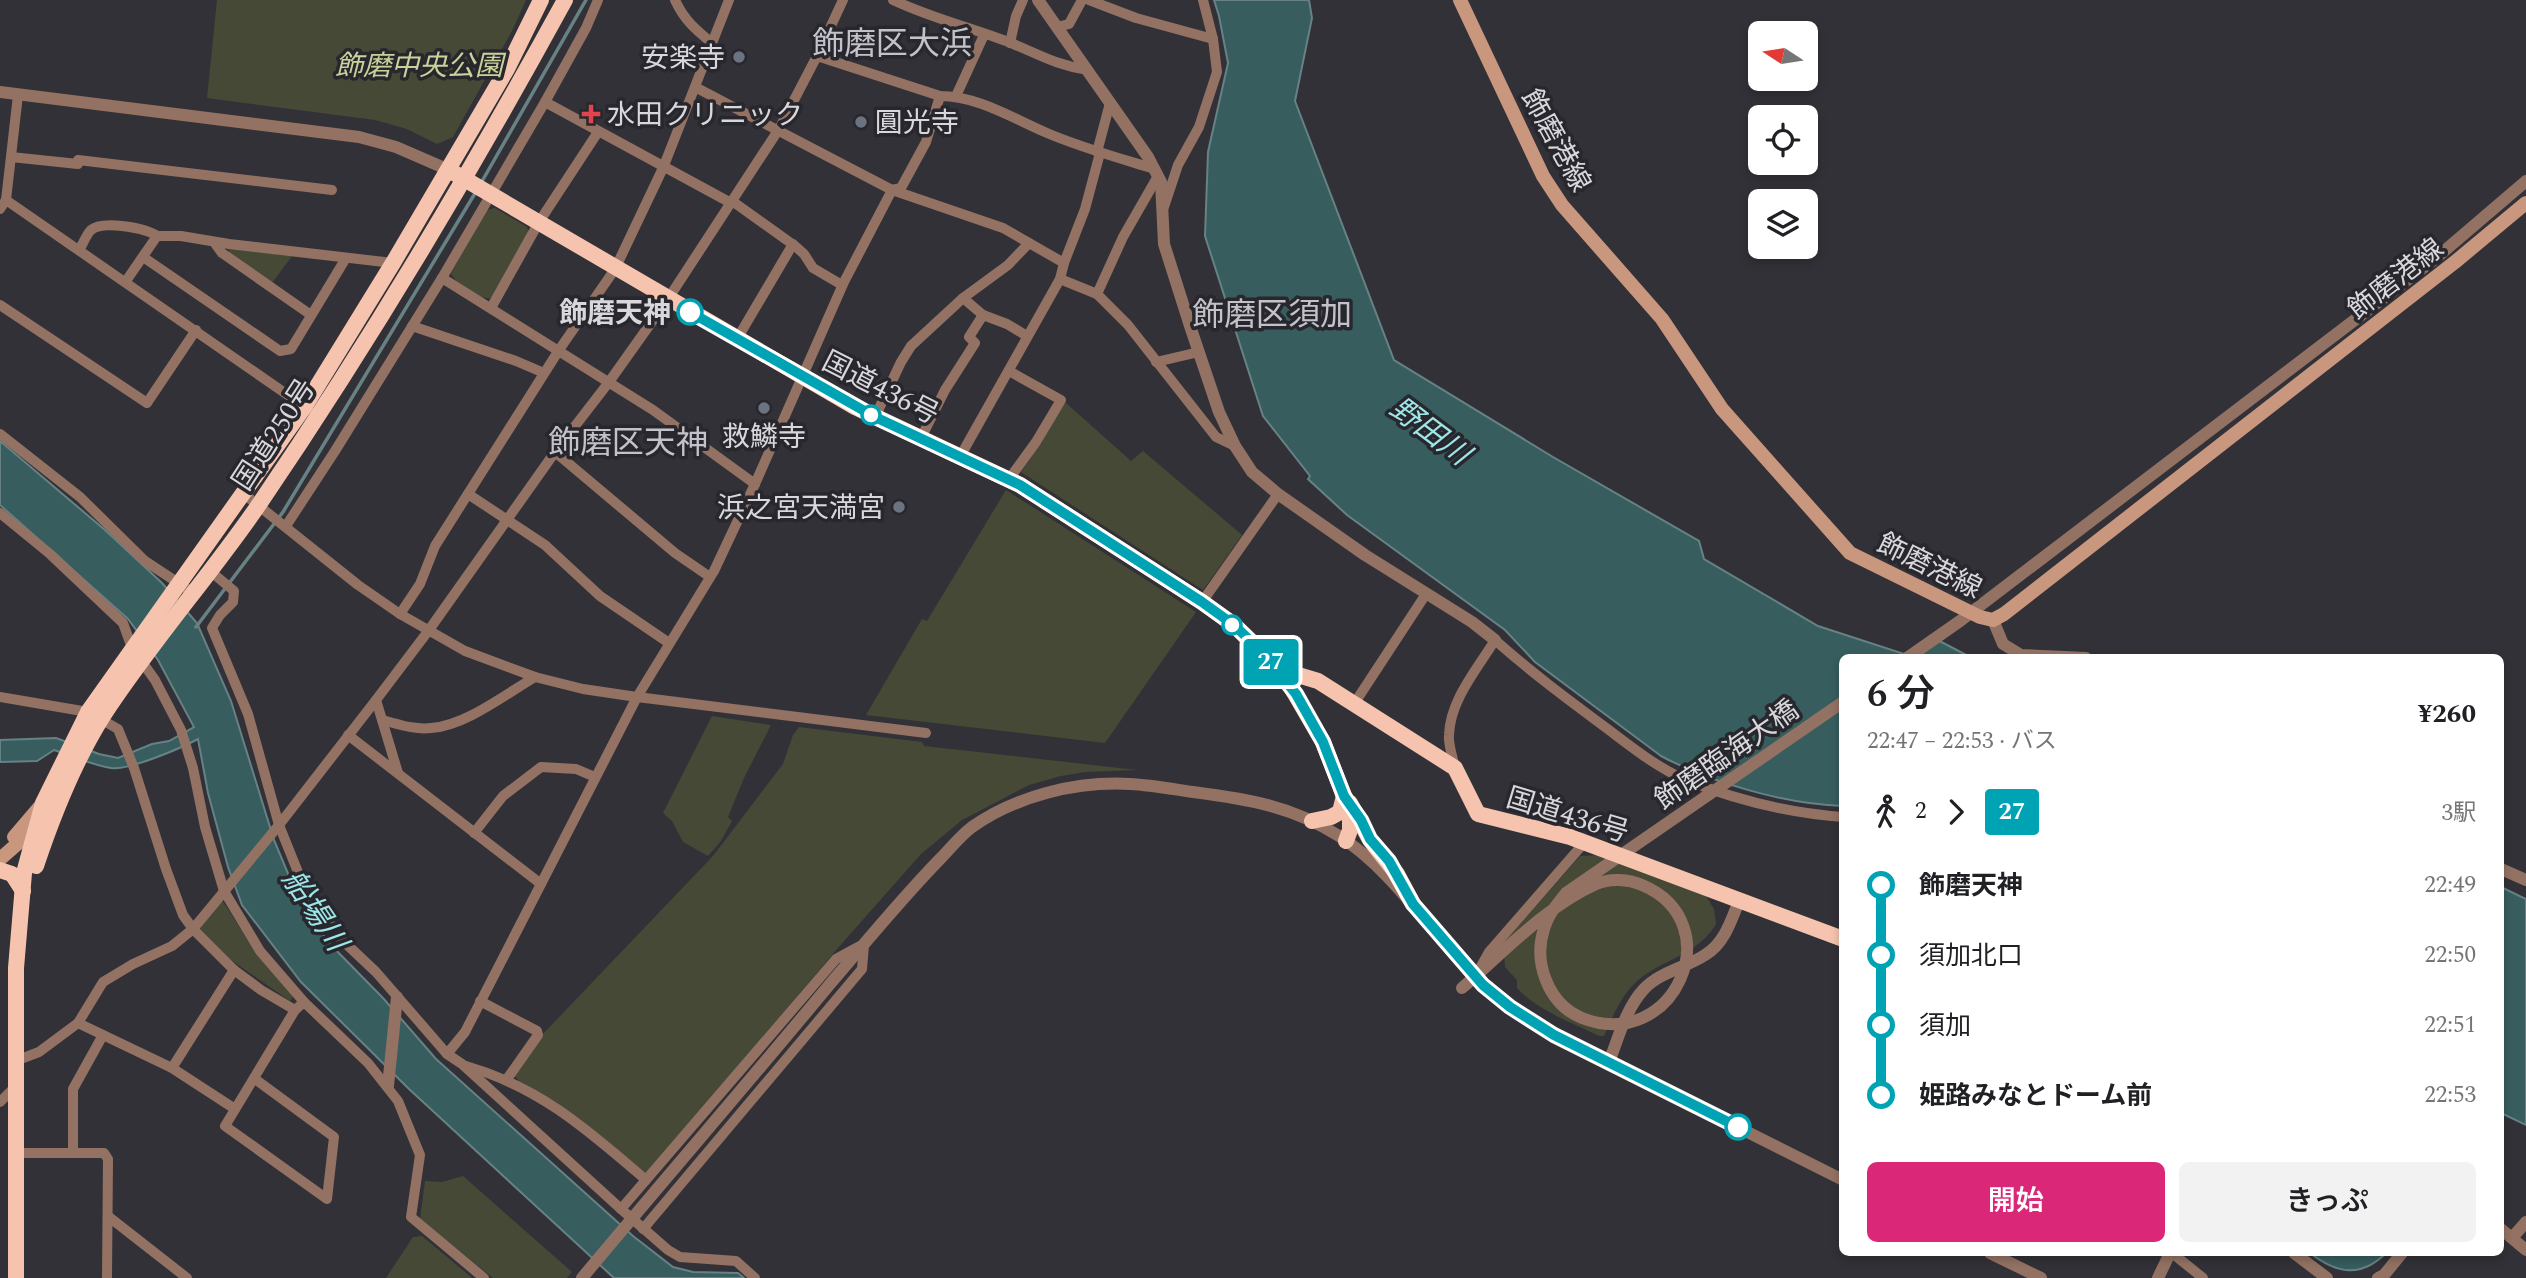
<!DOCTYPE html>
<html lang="ja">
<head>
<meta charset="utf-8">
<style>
  body { margin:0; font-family:Spectral,"Noto Sans JP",serif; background:#f2f2f2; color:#202124; height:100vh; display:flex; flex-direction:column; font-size:26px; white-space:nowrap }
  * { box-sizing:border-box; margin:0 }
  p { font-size:23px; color:#757577 }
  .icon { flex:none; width:38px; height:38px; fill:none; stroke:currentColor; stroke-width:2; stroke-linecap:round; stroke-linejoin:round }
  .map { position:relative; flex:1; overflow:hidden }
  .sheet { position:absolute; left:1839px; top:654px; width:665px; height:602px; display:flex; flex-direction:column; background:#fff; border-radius:10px; box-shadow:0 4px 10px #0003 }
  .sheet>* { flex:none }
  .badge { padding:0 14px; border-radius:5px; font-size:24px; line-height:46px }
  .needle { width:46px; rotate:282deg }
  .tools { position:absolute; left:1748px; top:21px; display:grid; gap:14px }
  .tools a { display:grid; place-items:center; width:70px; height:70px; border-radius:10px; background:#fff; box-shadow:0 4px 10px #0003; font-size:35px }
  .map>.badge { position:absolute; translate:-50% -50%; box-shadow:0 0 0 4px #fff }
  .legs { display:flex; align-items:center; gap:10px; height:77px; padding:0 28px; font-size:23px }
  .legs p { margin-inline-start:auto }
  .head { display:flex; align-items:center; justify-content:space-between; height:119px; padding:0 28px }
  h1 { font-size:38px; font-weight:600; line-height:52px }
  .action { display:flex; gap:14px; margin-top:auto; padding:14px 28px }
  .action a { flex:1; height:80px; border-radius:10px; background:#db2777; color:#fff; font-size:28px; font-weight:600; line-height:80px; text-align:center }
  .action a+a { background:#f2f2f2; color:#202124 }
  ul { padding:0 28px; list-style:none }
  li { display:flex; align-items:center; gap:24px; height:70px; font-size:26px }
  li i { display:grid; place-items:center; width:10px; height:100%; margin:0 9px; background:currentColor }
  li i::after { content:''; width:18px; height:18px; margin:-9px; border:5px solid; border-radius:50%; background:#fff }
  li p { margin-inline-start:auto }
  li:first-child i { background:linear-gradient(#0000 50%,currentColor 0) }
  li:last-child i { background:linear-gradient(currentColor 50%,#0000 0) }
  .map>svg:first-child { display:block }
  .green { fill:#474937 }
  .water { fill:#375d5e; stroke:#678284; stroke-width:2 }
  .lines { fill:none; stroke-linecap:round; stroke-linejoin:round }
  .stream { stroke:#678284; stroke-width:3.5 }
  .minor { stroke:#937263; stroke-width:10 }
  .tertiary { stroke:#937263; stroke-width:12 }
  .secondary { stroke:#c9967e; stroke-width:14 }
  .trunk { stroke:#f6c4ae; stroke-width:16 }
  .line-1-casing { stroke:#fff; stroke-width:16 }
  .line-1 { stroke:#00a3b4; stroke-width:10 }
  .worship-dot { fill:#6b7280; stroke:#28272d; stroke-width:2.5 }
  .health-dot { fill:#e0444e; stroke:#28272d; stroke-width:2.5 }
  .stop-1-dot { fill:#fff; stroke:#00a3b4; stroke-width:3.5 }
  .labels { text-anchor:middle; stroke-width:7; stroke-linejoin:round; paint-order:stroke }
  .poi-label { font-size:28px; fill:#d8d8dc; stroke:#28272d; text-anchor:end }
  .park-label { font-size:28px; font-style:italic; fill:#cbd19a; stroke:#28272d }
  .street-label { font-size:28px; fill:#d8d8dc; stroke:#28272d }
  .stop-label { font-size:28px; font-weight:bold; fill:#d8d8dc; stroke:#28272d; text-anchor:end }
  .water-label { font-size:30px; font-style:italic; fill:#9ce6e8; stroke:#28272d }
  .quarter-label { font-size:32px; fill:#c3c2ca; stroke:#28272d }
</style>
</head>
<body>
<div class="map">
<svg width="2526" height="1278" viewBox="0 0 2526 1278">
  <rect width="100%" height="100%" fill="#323137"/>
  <g class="green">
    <path d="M217,0H526L512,31L453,137L437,144L407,129L375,120L207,98Z"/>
    <path d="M495,208L527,227L529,234L491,298C479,300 455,284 451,273L487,210Z"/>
    <path d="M228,249L292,256L272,283L231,255Z"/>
    <path d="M1066,403L1131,461L1143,451L1242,535L1203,590L1021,472L1042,442L1061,405Z"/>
    <path d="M1006,490L1196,612L1105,743L866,715L922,619L927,621Z"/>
    <path d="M712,716L771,725L744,778L728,817L732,821L721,841L708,856L683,842L672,821L663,813Z"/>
    <path d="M799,727L922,742L924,746L1137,770L1085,772L1061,776L1029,785L962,820L921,854L837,949L647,1174L555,1102L519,1081L514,1075L541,1036L713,856L783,764L793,735Z"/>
    <path d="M1599,855L1706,896L1714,909L1716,924C1699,953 1668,958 1642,977C1623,991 1614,1014 1604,1036H1599C1571,1022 1538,1011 1517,988V980L1505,967L1503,943L1580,856Z"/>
    <path d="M222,900L255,951L293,997L290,1001L231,960L200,929Z"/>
    <path d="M463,1176L572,1272L567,1278H493L420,1219L425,1181L442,1182Z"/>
    <path d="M422,1236L471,1277L472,1278H386L413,1237Z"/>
  </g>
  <g class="water">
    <path d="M1214,0H1309L1312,18L1295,101L1394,360L1553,457L1699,541L1704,559L1818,626L1907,655L1930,636L1972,658H1843V806C1785,804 1712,783 1661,756L1535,662L1505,630L1347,515L1308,479L1310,476L1263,416L1205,236L1208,152L1228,63L1219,16Z"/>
    <path d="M0,441L105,530L162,583L197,623L231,701L274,840L294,888L329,943L383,998L436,1059L633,1236L673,1267L693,1272L738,1273L744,1278H614L409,1089L301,982L242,905L228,867L208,793L198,739C181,748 128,771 111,768C92,765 72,756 54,750L37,761L0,762V740L56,738L99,754L118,758L152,744L169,741L194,727L158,660L128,619L0,505Z"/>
    <path d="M2501,887L2526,899V1125L2501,1113Z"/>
    <path d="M2310,1253H2386C2361,1278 2337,1274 2310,1253Z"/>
  </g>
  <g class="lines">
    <g class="stream">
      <path d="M481,183L586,0"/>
      <path d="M196,627L283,512L477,190"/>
    </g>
    <g class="minor">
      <path d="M675,0C684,20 696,30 712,43"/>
      <path d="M893,0C931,18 972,28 1011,43C1038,54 1058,66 1088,70"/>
      <path d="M1089,0L1136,18L1213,39"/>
      <path d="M1057,27L1069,24L1082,0"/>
      <path d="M1010,43L1016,16L1023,0"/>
      <path d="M817,56L940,96C978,96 1012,118 1047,133C1082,148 1119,158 1155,169"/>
      <path d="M695,87L892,190L1003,228L1064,263"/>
      <path d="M956,96L984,35"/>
      <path d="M545,102L731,203"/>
      <path d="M1097,152L1110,103"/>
      <path d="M11,157L78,164V160L332,190"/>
      <path d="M6,200L308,409"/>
      <path d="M732,201L795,246L804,254L813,268L842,285"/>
      <path d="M1164,207L1178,165L1199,127L1217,72L1213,39L1203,0"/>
      <path d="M0,209L6,200L18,95"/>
      <path d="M214,242L222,253L311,315"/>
      <path d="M79,250C83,244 86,235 91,230C102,220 146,228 157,236"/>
      <path d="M143,257L280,351L291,349L346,258"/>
      <path d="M442,278L653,410L755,484"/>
      <path d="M1060,279L1097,294L1128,325L1216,437L1235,446"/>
      <path d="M126,281L157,236H181L229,244L393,263"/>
      <path d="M1097,294L1123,237L1158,176"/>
      <path d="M963,298L983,315L1007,324L1027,336"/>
      <path d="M0,305L147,403L196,330"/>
      <path d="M491,308L539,222L598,132"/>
      <path d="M412,326L516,361L544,373"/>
      <path d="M737,339L793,244"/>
      <path d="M1156,362L1199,352"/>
      <path d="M1009,371L1061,400L1036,442L1009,479"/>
      <path d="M875,417L901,362L911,346L963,298L1008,265L1029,243"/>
      <path d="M0,434L80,497L145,561L192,592"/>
      <path d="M921,438L945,390L975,343L969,337L983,315"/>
      <path d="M555,452L675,553L710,577"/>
      <path d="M961,455L1060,279L1064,263L1085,209L1100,153"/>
      <path d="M244,494L358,585L400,614L465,651L535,677L583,689L637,697L926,733"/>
      <path d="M468,494L545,545L600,596L669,643"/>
      <path d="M0,513L50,554L123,623L132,648L155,680L181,730L193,768L205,827L224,891L260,951L304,1002"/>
      <path d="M286,526L335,451L442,278L545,102L586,28L598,0"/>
      <path d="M209,570L234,591L233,602L220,615L212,628L248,714L279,825L304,887L341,939L376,972L447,1054L462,1064L621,1209L668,1250L680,1257L736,1261L755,1278"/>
      <path d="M1202,602L1278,494"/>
      <path d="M400,614L420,584L435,546L559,350L615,269L663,168L729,0"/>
      <path d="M0,697L88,712L118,729L134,768L166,869L183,915L193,929L234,970L261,990L295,1010"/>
      <path d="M376,700L398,773"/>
      <path d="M1354,704L1426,594"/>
      <path d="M382,720C398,724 414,730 431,728C465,726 506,694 535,677"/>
      <path d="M348,735L541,884"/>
      <path d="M1455,768C1453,758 1448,745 1449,735C1450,700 1478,668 1495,640C1532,673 1570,701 1609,730C1633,748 1658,768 1686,780C1736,800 1789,813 1843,817"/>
      <path d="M474,833L503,796L541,767L576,769L595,777"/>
      <path d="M1479,970L1489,952L1584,843"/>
      <path d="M480,1001L537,1031L538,1035L507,1079"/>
      <path d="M78,1023L172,1068L235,1109"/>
      <path d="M447,1054L465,1032L637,697L714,571L755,484L844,282L892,190L901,188L926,142L940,96"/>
      <path d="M18,1060L39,1052L78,1023L103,982L133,964L172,946L193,929L279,825L376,700L429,630L555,452L609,382L668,299L779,129L817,56L843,0"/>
      <path d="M466,1066C540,1087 589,1131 646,1180"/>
      <path d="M172,1068L234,970"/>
      <path d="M255,1079L334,1137L327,1199L225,1126L295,1010L304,1002L368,1063L398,1101L420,1155L411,1217L484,1278"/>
      <path d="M0,1102L17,1085"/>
      <path d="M16,1153H104L108,1159L107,1278"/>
      <path d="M73,1153V1089L103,1035"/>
      <path d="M621,1209L836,959L860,946"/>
      <path d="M109,1217L187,1278"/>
      <path d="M643,1229L862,969L864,945"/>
      <path d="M2172,1253L2203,1278"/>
    </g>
    <g class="tertiary">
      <path d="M1038,0L1148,157L1161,182L1164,244L1190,326L1219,412L1235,446L1252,472L1278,494L1365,555L1472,622L1495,640"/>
      <path d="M0,92L359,137L396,147L449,170"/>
      <path d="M1993,620L2003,644L2021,655L2086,658"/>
      <path d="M1907,658L1960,621L2436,258L2526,181"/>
      <path d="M2501,869L2526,880"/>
      <path d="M1462,988C1504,952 1545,907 1596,884C1610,878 1628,879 1642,885C1732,923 1674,1054 1582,1018C1548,1004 1533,962 1544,929C1548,915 1557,904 1566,893L1843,702"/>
      <path d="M1609,1062C1618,1039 1626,1008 1644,989C1660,972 1685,968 1705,955C1724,944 1731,921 1739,901"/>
      <path d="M388,1086L397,997"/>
      <path d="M2501,1229L2526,1250"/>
      <path d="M2512,1238L2526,1222"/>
      <path d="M1990,1253L2041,1278"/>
      <path d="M2294,1253L2327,1278"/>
      <path d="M582,1278C664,1180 748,1083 830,984C866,942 901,899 940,859C950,849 960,836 972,827C1016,796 1076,781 1130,784C1151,785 1172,789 1193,792C1247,799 1292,806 1339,836C1390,868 1427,926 1467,969C1493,996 1523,1016 1554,1035L1843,1180"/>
      <path d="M2158,1278L2170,1253"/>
      <path d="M2378,1278L2384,1275L2402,1253"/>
    </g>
    <g class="secondary">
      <path d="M1460,0L1543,176L1562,205L1662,319L1722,409L1850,553L1980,617L1993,620L2004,614L2455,262L2526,203"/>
      <path d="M14,837L43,803"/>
      <path d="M0,859L40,824"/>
    </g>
    <g class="trunk">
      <path d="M449,170L855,407L1020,485L1202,602L1234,625L1266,656L1288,682L1323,742L1344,796L1350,820V830L1346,841"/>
      <path d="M1278,669L1318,681L1455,768L1478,814L1570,837L1843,939"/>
      <path d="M1350,803L1370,840L1397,874L1413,904"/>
      <path d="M1312,821L1331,817L1340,812L1344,796"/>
      <path d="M36,866C53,815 74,762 103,716C151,642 210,576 260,503C370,341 471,172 565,0"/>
      <path d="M0,870L12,874L23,891"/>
      <path d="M16,1278V968L24,873L43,803L88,712L305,406L393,263L507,69L541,0"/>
    </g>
  </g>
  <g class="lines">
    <g class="line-1-casing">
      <path id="line-1" d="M690,312L875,417L1020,485L1202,602L1234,625L1266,656L1296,694L1323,742L1344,796L1361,820L1370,839L1389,861L1413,904L1483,985L1510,1007L1554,1035L1738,1127"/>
    </g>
    <use href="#line-1" class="line-1"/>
  </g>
  <g class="worship-dot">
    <circle cx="739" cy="57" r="7"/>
    <circle cx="861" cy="122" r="7"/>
    <circle cx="764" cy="408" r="7"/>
    <circle cx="899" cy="507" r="7"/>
  </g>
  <path class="health-dot" d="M587.5 103.5h7v7h7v7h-7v7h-7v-7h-7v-7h7z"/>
  <g class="stop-1-dot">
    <circle cx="690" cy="312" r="12"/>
    <circle cx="871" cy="415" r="9"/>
    <circle cx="1232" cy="625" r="9"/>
    <circle cx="1738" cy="1127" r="12"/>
  </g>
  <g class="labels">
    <g class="poi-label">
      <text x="725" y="67">安楽寺</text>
      <text x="607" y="124" text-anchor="start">水田クリニック</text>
      <text x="875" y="132" text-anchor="start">圓光寺</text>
      <text x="764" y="446" text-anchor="middle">救鱗寺</text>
      <text x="885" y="517">浜之宮天満宮</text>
    </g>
    <g class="park-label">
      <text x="419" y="75">飾磨中央公園</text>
    </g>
    <g class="street-label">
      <text transform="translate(1557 140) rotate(61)" y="10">飾磨港線</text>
      <text transform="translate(2395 278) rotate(-38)" y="10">飾磨港線</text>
      <text transform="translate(881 387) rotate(27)" y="10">国道436号</text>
      <text transform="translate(273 434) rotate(-57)" y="10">国道250号</text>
      <text transform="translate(1930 565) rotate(26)" y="10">飾磨港線</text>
      <text transform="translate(1726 754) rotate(-35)" y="10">飾磨臨海大橋</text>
      <text transform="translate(1568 814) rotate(17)" y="10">国道436号</text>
    </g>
    <g class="stop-label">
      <text x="671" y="322">飾磨天神</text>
    </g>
    <g class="water-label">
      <text transform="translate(1430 431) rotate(37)" y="10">野田川</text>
      <text transform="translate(315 910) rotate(56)" y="10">船場川</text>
    </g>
    <g class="quarter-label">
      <text x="892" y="54">飾磨区大浜</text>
      <text x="1272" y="325">飾磨区須加</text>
      <text x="628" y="453">飾磨区天神</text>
    </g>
  </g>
</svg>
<div class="tools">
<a><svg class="needle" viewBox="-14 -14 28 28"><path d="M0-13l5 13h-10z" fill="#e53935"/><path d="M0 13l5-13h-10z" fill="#757577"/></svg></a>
<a><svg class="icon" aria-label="locate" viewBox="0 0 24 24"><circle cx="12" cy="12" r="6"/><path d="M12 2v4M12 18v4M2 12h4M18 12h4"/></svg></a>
<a><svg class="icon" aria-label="layers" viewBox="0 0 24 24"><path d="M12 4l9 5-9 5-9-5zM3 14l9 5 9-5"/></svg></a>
</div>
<b class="badge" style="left:1271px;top:662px;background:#00a3b4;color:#fff">27</b>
<section class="sheet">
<div class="head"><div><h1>6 分</h1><p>22:47 – 22:53 · バス</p></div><b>¥260</b></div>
<div class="legs"><svg class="icon" aria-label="walk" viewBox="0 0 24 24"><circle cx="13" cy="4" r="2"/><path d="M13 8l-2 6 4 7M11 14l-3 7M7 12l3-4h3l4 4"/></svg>2<svg class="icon" aria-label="forward" viewBox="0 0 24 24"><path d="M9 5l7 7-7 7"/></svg><b class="badge" style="background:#00a3b4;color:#fff">27</b><p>3駅</p></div>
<ul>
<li><i style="color:#00a3b4"></i><b>飾磨天神</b><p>22:49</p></li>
<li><i style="color:#00a3b4"></i><span>須加北口</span><p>22:50</p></li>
<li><i style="color:#00a3b4"></i><span>須加</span><p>22:51</p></li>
<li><i style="color:#00a3b4"></i><b>姫路みなとドーム前</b><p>22:53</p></li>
</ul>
<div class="action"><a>開始</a><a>きっぷ</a></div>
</section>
</div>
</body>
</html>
